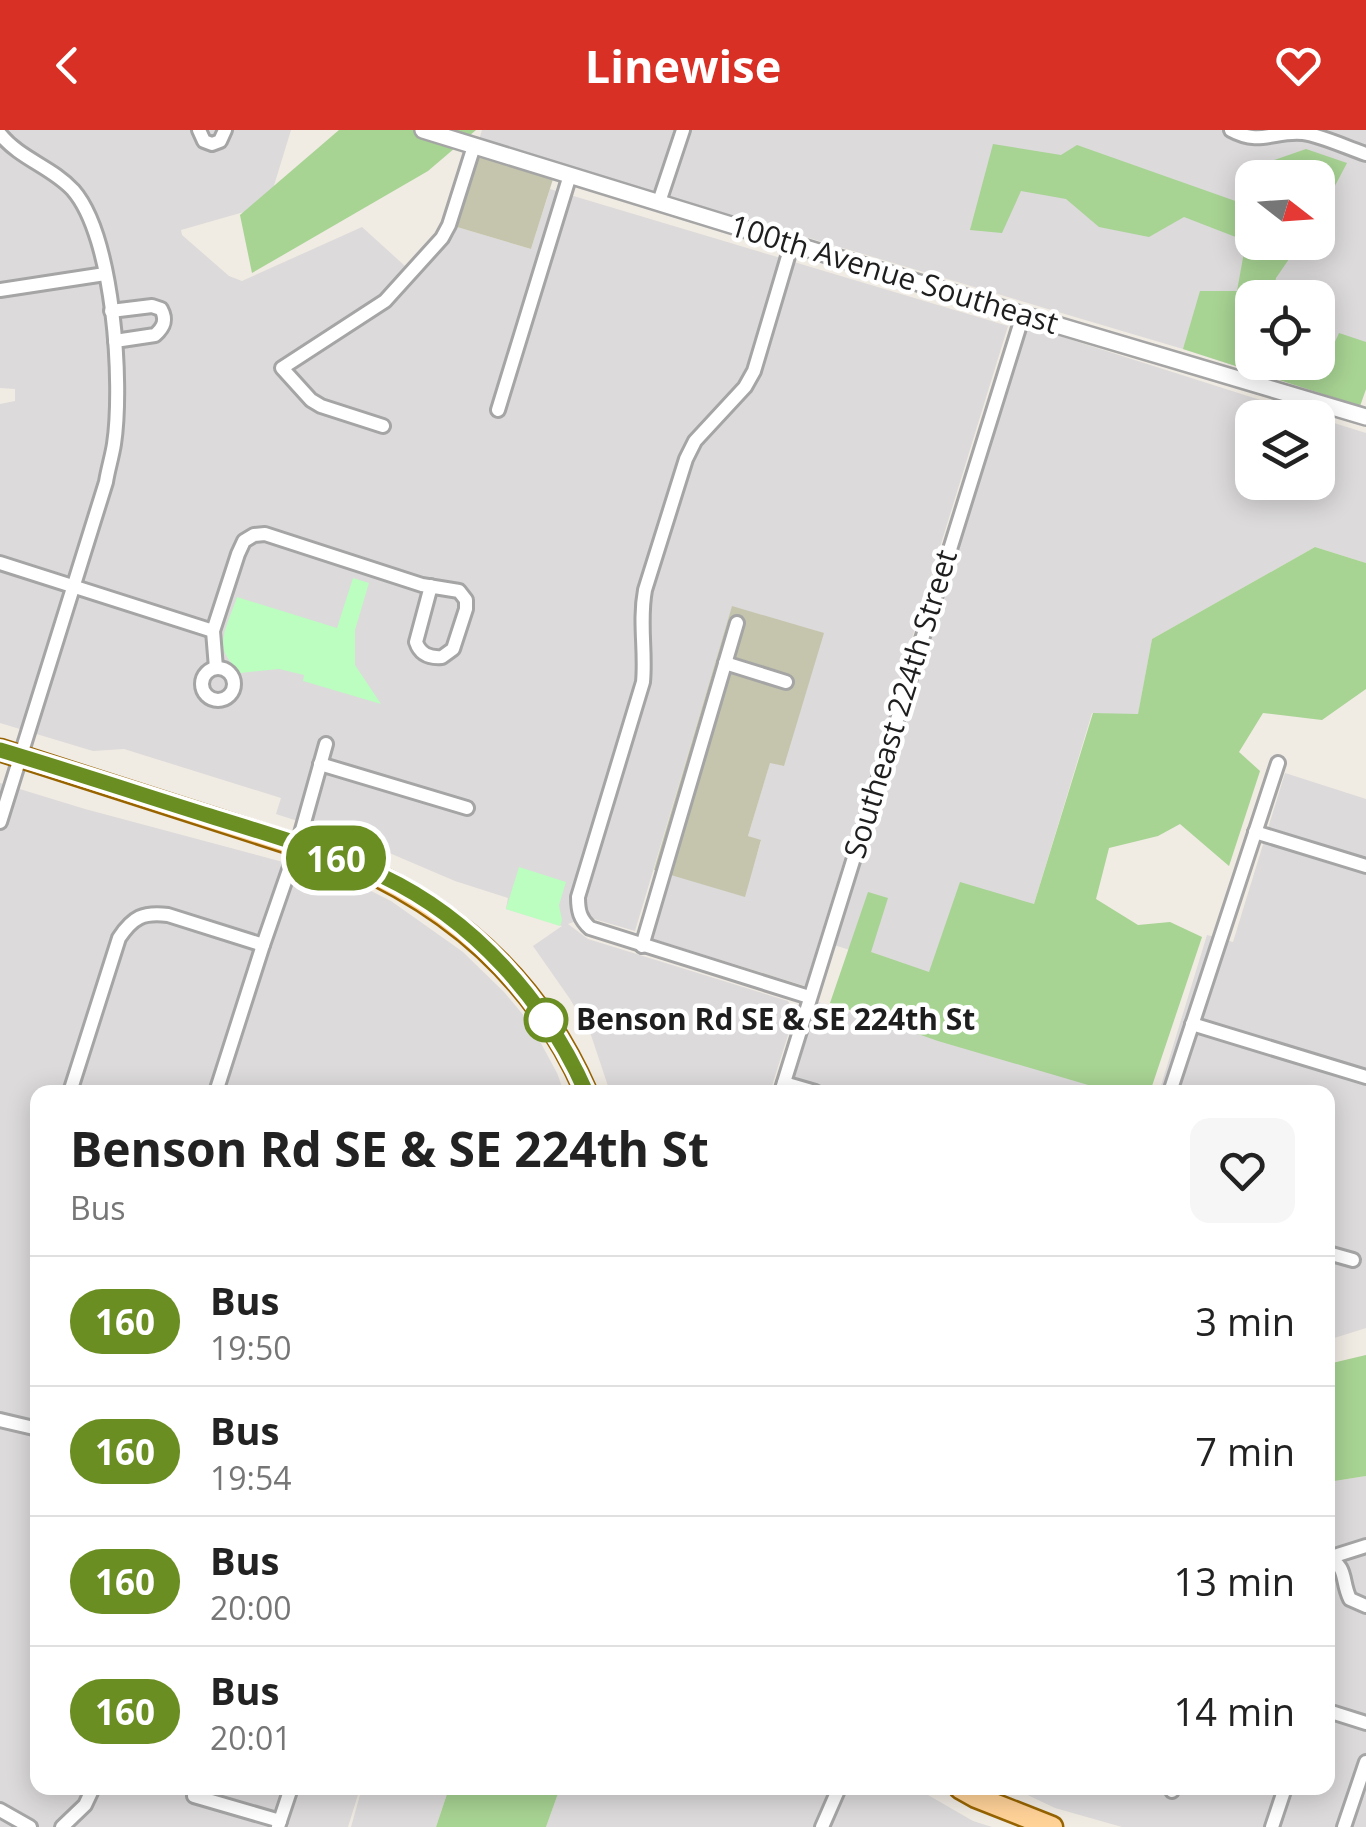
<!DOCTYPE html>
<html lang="en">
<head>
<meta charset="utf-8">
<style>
  body { margin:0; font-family:"Open Sans",sans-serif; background:#f6f6f6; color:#222; height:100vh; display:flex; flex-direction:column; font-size:38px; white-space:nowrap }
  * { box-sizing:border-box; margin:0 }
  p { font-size:32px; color:#767676 }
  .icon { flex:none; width:55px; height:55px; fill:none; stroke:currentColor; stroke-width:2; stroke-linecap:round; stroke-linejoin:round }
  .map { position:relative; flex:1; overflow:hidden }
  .sheet { position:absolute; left:30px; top:955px; width:1305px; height:710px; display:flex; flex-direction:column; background:#fff; border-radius:20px; box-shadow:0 5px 25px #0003 }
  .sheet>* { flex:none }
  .badge { padding:0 20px; border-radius:32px; font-size:35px; line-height:65px }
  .needle { width:65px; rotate:107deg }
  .controls { position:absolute; left:1235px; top:30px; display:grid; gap:20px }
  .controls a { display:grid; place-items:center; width:100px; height:100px; border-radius:20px; background:#fff; box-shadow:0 5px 25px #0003; font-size:50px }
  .map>.badge { position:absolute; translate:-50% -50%; box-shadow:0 0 0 5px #fff }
  .round { display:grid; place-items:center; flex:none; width:105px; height:105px; border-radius:20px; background:#f6f6f6 }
  .overview { display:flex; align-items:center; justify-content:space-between; height:170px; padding:0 40px }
  h1 { font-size:48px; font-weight:700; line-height:75px }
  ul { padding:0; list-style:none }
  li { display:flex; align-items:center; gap:30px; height:130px; padding:0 40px; border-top:2px solid #e0e0e0 }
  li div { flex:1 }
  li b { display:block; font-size:38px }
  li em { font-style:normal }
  li .badge { min-width:110px; font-weight:700; text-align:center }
  header { display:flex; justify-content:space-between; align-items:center; height:130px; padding:0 40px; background:#d93025; color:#fff; font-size:45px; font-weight:700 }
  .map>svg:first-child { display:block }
  .residential { fill:#dcdada; fill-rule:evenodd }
  .construction { fill:#c5c5ad }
  .forest { fill:#a7d393 }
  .park { fill:#bbfec0 }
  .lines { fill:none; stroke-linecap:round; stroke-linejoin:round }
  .minor-casing { stroke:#a5a5a5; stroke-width:18 }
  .tertiary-casing { stroke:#a5a5a5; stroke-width:20 }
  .primary-casing { stroke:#976400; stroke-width:25 }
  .minor { stroke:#fff; stroke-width:12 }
  .tertiary { stroke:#fff; stroke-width:15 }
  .primary { stroke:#ffd298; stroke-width:20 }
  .line-casing { stroke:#fff; stroke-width:22 }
  .line { stroke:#6b8e23; stroke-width:15 }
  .stop-dot { fill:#fff; stroke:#6b8e23; stroke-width:5 }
  .labels { text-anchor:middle; stroke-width:9; stroke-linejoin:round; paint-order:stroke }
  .street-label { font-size:30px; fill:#1e1e1e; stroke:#fff }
  .stop-label { font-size:30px; font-weight:bold; fill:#1e1e1e; stroke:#fff; text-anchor:start }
</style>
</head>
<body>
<header><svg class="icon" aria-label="back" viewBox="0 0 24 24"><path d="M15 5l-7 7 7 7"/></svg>Linewise<svg class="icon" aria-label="heart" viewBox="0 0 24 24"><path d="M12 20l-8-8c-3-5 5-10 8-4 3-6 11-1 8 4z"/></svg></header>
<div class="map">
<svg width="1366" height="1697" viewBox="0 0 1366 1697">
  <rect width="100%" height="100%" fill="#f0ebe3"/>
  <g class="residential">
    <path d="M0,0H291L268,75L181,100L182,105L229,146L242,151L362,97L416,146L454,105L457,97L531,119L550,59L1008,196L805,856L650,808L670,744L744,766L761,711L748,706L770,632L784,636L732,477L635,801L587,787L568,794L588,809L788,871L795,883L770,962H610L591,905L570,869L533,816L562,796L506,779L508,768L455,751L366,713L276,684L281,668L124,619L93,621L0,593V274L15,271V259L0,258Z"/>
    <path d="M482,0H1366V259L1360,276L1183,219L479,10ZM1252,48H1318V112H1252ZM1252,168H1318V232H1252Z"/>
    <path d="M1028,196L1317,288H1252V352H1318V288L1366,303V433L1315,417L1152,509L1138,585L1092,583L1034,774L939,848L834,815Z"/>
    <path d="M1285,643L1366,669V1198L1328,1210V962H1159L1207,805L1233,812Z"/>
    <path d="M0,653L85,679L320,742L361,756L391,771L463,822L504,862L530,893L557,943L564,962H38V1658H360L348,1697H0Z"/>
    <path d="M818,872L1114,962H790Z"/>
    <path d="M1366,1346V1697H1122L1055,1678L1013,1658H1328V1352Z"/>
    <path d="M362,1658H449L436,1697H351Z"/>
    <path d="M560,1658H916L973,1691L992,1697H546Z"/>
  </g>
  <g class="construction">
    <path d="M478,26L553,49L531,119L457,97Z"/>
    <path d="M732,476L824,503L784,636L770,633L748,706L761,710L745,767L654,740Z"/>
  </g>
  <g class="forest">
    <path d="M339,0H476L428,41L252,143L240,85Z"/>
    <path d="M993,14L1061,25L1077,15L1241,73L1252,53V112L1300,113L1276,148L1273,167L1252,168V232L1299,233L1321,242L1339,203L1366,212V259L1360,276L1183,219L1200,161H1237L1246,111L1184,87L1149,107L1099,97L1066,69L1021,61L1002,103L970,100Z"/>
    <path d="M1306,19L1347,33L1318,88V48L1256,47L1263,34Z"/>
    <path d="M1315,417L1366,433V559L1322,590L1263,583L1239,622L1260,641L1229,736L1180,694L1158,706L1109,718L1096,769L1138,795L1170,792L1202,807L1150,962H1112L938,911L830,873L868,762L888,768L871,822L929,842L960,752L1034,774L1093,583L1138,584L1152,509Z"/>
    <path d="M1366,1225V1346L1328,1352V1234Z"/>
    <path d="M449,1658H560L546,1697H436Z"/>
  </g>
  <g class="park">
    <path d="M353,448L369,453L355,500V535L381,574L303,551L304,545L279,539L240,543C235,537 228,530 225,523C218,508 233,481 237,467L337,498Z"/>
    <path d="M519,737L566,752L559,775L562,790L560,796L506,779Z"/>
  </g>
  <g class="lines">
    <g class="minor-casing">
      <g id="minor">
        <path d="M199,0L204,11L212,14L220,11L225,0"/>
        <path d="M1231,0C1260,16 1275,0 1303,3C1320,5 1348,18 1366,24"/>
        <path d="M0,4C20,29 52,37 73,60C114,107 123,254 114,314C112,327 108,339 106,352L0,692"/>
        <path d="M659,72L683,0"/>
        <path d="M792,113L754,241L745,257L695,311L686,329L645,460C639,492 646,521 643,552L578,767C578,781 580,789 590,798L809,867"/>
        <path d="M0,160L105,144"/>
        <path d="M111,181L152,176L161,179C167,190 164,197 155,205L115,211"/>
        <path d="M498,280L570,45"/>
        <path d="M383,296L321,276L311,270L282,238L385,171L442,108L449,95L474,16"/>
        <path d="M0,433L213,501"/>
        <path d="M725,533L786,552"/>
        <path d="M216,538L213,501L238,424L244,411L254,405L265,404L422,455L459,461L466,470V479L453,519L442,527C429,528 420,524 416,512L431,456"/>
        <circle cx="218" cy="554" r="16"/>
        <path d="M320,634L467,678"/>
        <path d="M1255,702L1366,736"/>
        <path d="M642,816L737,493"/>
        <path d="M1192,894L1366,947"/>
        <path d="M784,953L815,962"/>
        <path d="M70,962L119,808C133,787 143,782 168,785L263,815"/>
        <path d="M216,962L263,815L298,714L326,614"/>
        <path d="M781,962L1023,185"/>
        <path d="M1170,962L1278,633"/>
        <path d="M1328,1123L1353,1130"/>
        <path d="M0,1290L38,1299"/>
        <path d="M1328,1428C1348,1437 1341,1451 1350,1469L1366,1476"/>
        <path d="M1328,1428L1366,1416"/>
        <path d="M1328,1581L1366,1593"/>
        <path d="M1172,1661L1173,1658"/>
        <path d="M194,1666L280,1691"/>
        <path d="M0,1680L30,1697"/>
        <path d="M62,1697L85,1675L93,1658"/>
        <path d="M278,1697L291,1658"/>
        <path d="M822,1697L839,1658"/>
        <path d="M1272,1697L1285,1658"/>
        <path d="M1344,1697L1366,1632"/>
      </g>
    </g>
    <g class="tertiary-casing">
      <path id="tertiary" d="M423,0L1023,185L1366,287"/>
    </g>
    <g class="primary-casing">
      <g id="primary">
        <path d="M0,620L351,733C458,780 539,854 586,962"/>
        <path d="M960,1658L976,1667L1052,1697"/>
      </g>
    </g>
    <use href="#minor" class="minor"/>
    <use href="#tertiary" class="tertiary"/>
    <use href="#primary" class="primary"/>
  </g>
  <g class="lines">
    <g class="line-casing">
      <path id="line" d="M0,620C70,641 140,664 210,686C267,704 327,721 382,746C473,789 546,871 586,962"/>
    </g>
    <use href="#line" class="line"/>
  </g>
  <circle class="stop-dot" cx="546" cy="890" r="20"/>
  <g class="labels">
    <g class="street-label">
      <text transform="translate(894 145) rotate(17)" y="10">100th Avenue Southeast</text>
      <text transform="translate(901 574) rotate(-73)" y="10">Southeast 224th Street</text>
    </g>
    <g class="stop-label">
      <text x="576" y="900">Benson Rd SE &amp; SE 224th St</text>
    </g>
  </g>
</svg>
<div class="controls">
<a><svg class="needle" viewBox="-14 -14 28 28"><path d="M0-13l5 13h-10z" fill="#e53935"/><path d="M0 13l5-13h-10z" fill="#767676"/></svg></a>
<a><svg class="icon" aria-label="locate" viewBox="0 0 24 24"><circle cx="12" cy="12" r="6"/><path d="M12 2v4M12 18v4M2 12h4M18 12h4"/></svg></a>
<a><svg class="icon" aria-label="layers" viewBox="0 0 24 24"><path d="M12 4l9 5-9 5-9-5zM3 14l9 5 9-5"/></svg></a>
</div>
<b class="badge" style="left:336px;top:728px;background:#6b8e23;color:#fff">160</b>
<section class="sheet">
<div class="overview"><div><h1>Benson Rd SE &amp; SE 224th St</h1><p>Bus</p></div><a class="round"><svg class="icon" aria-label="heart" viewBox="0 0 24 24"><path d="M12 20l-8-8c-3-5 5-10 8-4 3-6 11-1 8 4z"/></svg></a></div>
<ul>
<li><span class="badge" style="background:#6b8e23;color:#fff">160</span><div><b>Bus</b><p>19:50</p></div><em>3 min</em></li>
<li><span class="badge" style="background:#6b8e23;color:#fff">160</span><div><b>Bus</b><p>19:54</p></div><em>7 min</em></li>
<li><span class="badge" style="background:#6b8e23;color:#fff">160</span><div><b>Bus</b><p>20:00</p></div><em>13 min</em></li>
<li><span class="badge" style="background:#6b8e23;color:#fff">160</span><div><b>Bus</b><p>20:01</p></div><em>14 min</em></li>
</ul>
</section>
</div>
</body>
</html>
